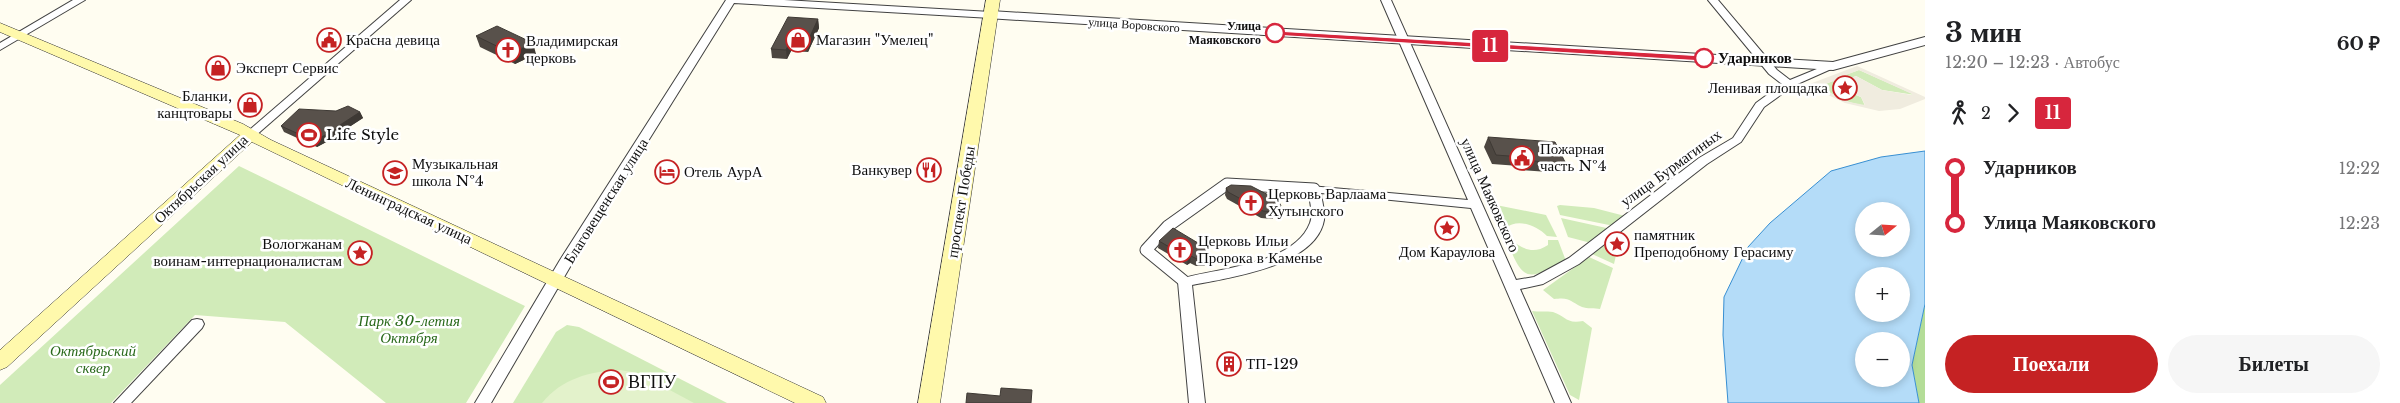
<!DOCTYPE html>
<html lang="ru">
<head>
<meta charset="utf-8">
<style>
  body { margin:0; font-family:"Libre Baskerville",serif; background:#f6f6f6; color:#202124; height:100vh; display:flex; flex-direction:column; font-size:19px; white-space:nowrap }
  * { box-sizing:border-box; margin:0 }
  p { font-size:16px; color:#757577 }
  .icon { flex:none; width:28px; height:28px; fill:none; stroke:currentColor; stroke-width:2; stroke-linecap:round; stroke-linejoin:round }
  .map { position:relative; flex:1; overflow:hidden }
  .drawer { display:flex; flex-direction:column; background:#fff; width:475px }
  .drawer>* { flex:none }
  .badge { padding:0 10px; border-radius:4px; font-size:18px; line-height:32px }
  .needle { width:32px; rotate:72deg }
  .buttons { position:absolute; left:1855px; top:202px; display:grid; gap:10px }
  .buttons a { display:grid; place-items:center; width:55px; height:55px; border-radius:50%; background:#fff; box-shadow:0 2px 8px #0003; font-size:25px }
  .map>.badge { position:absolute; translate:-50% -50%; box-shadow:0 0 0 2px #fff }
  .legs { display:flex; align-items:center; gap:8px; height:55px; padding:0 20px; font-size:16px }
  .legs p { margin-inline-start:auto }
  .headline { display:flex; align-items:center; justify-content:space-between; height:85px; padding:0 20px }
  h1 { font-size:28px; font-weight:800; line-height:38px }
  .button { display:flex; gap:10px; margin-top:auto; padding:10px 20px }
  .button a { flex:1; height:58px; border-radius:30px; background:#c52223; color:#fff; font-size:20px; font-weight:800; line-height:58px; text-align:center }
  .button a+a { background:#f6f6f6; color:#202124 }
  ul { padding:0 20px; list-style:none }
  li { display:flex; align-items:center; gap:18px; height:55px; font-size:19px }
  li i { display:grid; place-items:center; width:8px; height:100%; margin:0 6px; background:currentColor }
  li i::after { content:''; width:12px; height:12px; margin:-6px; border:4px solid; border-radius:50%; background:#fff }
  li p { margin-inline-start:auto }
  li:first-child i { background:linear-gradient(#0000 50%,currentColor 0) }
  li:last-child i { background:linear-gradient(currentColor 50%,#0000 0) }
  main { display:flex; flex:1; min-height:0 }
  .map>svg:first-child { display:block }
  .green { fill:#d1ebb9 }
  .forest { fill:#b4dd98 }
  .pitch { fill:#e3f2cb }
  .plaza { fill:#f0ecdf; fill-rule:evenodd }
  .water { fill:#b4dcf8; stroke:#388fd2; fill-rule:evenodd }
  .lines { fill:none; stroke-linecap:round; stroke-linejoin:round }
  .pedestrian-casing { stroke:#424242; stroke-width:13 }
  .minor-casing { stroke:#424242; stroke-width:2 }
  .tertiary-casing { stroke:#424242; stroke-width:2 }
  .secondary-casing { stroke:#313131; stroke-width:1 }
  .pedestrian { stroke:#fff; stroke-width:11 }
  .minor { fill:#fff; fill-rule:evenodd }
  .tertiary { fill:#fff; fill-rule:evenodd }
  .secondary { fill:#fff9ac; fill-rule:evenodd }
  .wall { fill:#4c4640 }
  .shaded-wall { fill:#3e3934 }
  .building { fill:#58514b; stroke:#3e3934 }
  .line-1 { fill:#d7263d; stroke:#fff }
  .stop-1-dot { fill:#fff; stroke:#d7263d; stroke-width:2.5 }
  .labels { text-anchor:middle; stroke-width:5; stroke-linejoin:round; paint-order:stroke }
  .far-street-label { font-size:12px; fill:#0f0f0f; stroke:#fff }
  .far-stop-label { font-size:12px; font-weight:bold; fill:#0f0f0f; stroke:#fff; text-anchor:end }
  .poi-label { font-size:15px; fill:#0f0f0f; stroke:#fff; text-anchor:start }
  .stop-label { font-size:15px; font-weight:bold; fill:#0f0f0f; stroke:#fff; text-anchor:start }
  .street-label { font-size:15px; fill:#0f0f0f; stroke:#fff }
  .park-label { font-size:15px; font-style:italic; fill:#2a6a1c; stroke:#fff }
  .near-poi-label { font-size:18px; fill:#0f0f0f; stroke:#fff; text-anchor:start }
</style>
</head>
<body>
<main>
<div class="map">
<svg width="1925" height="403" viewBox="0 0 1925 403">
  <rect width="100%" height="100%" fill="#fffdf1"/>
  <g class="green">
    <path d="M1859,70L1915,95L1882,90L1856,76L1851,78L1845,75Z"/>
    <path d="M1833,81L1839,84L1833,86L1861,97L1865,106L1849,102L1818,87Z"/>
    <path d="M239,166L525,306L466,403H386L285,322L195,315L111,403H0V385Z"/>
    <path d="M1491,204L1546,215L1557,237L1547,236C1536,225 1518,218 1505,228V233H1502Z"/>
    <path d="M1560,205L1594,208L1625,216L1614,226L1560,215L1557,206Z"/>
    <path d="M1561,218L1611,229L1591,243L1568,237Z"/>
    <path d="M1621,234L1614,264L1592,254Z"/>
    <path d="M1505,237C1520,245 1530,257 1548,245V240H1558L1566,261C1524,283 1523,280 1505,237Z"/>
    <path d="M1589,257L1613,268L1600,309C1595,308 1587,309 1582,307C1569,301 1571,297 1554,299L1543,290Z"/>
    <path d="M1532,311C1538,312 1547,311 1553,312C1566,316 1565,324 1583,321L1592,328L1579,400L1570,395Z"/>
    <path d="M567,325L579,327L727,403H513L556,332Z"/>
  </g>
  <path class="forest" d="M1925,304V403H1919L1912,365Z"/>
  <path class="pitch" d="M620,370L638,373L694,403H542C561,379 590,371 620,370Z"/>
  <path class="plaza" d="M1857,66L1925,97V99L1900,109L1879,111L1845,103L1807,85ZM1859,70L1912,94V95L1882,90L1856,76L1851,78L1846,75ZM1833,81L1838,84L1833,86L1861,97L1865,105L1849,102L1818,87Z"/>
  <path class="water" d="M1925,151V304L1912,365L1919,403H1728L1723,335L1724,297L1748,247L1770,223L1831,171L1881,157ZM1864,211H1901V249H1864ZM1864,276H1901V314H1864ZM1864,341H1901V379H1864Z"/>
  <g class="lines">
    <g class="pedestrian-casing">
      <path id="pedestrian" d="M1185,282L1146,250L1168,226L1227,184L1314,189"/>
    </g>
    <g class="minor-casing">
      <g id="minor">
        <path d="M73,0H85L0,50V43Z"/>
        <path d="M400,0H411L254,137H246L244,135L246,133Z"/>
        <path d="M726,0H784L991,12L996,15L991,18L734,3L574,260L491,403H475L560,260Z"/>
        <path d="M1381,0H1391L1516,280L1534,277L1569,258L1699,158L1733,138L1756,103L1782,84L1769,74L1708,0H1718L1777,70L1790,80L1829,64H1837L1838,66L1793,86L1764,107L1741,142L1707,164L1579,264L1543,284L1520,289L1571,403H1555L1471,208L1321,193C1322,202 1325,211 1324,220C1316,266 1229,278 1192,285L1205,403H1189L1178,282L1180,279C1217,268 1294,265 1310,223C1314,213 1309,199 1308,189L1310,186L1468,200Z"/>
        <path d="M197,319L202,320L204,324L202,328L131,403H114L192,320Z"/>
      </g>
    </g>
    <g class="tertiary-casing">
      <path id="tertiary" d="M991,11L1833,62L1925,37V45L1833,70L987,18L985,15L987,12Z"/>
    </g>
    <g class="secondary-casing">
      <g id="secondary">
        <path d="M986,0H1000L940,403H918Z"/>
        <path d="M0,23L243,124L271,140L823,397L826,403H795L252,142L7,367L0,370V350L240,135L0,32Z"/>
      </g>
    </g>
    <use href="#pedestrian" class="pedestrian"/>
    <use href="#minor" class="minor"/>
    <use href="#tertiary" class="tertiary"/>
    <use href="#secondary" class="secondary"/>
  </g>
  <g class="wall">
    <path d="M818,19L819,28L808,52L791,51L787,59L772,58L771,49Z"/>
    <path d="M476,36L536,54L515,64L480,47Z"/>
    <path d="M336,111L360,112L363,118L343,131V133L317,147L284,132L281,126Z"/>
    <path d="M1488,137L1566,164L1562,173L1520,170L1519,166L1492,164L1484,147Z"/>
    <path d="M1226,188L1281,206L1279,213L1272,219L1261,218L1227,199L1225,195Z"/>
    <path d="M1159,241L1208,256L1207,263L1204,266H1196L1190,263L1187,265L1158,248Z"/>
  </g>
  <g class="shaded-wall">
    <path d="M818,19L819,28L808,52L807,43Z"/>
    <path d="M790,42L791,51L787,59L786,50Z"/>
    <path d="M533,43L536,54L515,64L511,53Z"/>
    <path d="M360,112L363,118L343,131V133L317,147L314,141Z"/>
    <path d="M1281,206L1279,213L1272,219L1273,212Z"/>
    <path d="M1191,256L1190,263L1187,265L1188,258Z"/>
    <path d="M1208,256L1207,263L1204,266L1205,259Z"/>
  </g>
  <g class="building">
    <path d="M788,17L818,19L807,43L790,42L786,50L771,49Z"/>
    <path d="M497,26L533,43L511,53L476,36Z"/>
    <path d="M348,106L360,112L340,125V127L314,141L281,126L299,109L336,111Z"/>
    <path d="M1488,137L1555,142L1566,164L1524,160L1522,157L1496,155Z"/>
    <path d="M1231,185L1251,186L1278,200L1281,206L1273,212L1263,211L1228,192L1226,188Z"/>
    <path d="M1173,228L1208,249V256L1205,259H1197L1191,256L1188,258L1159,241Z"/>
    <path d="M1001,388L1032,390L1031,403H966L967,393L1000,396Z"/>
  </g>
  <path class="line-1" d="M1275,31L1704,56L1708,58L1704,61L1273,35L1272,33Z"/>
  <defs>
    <g id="civic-ring" transform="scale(1.25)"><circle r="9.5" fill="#fff" stroke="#c52223" stroke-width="1.5"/><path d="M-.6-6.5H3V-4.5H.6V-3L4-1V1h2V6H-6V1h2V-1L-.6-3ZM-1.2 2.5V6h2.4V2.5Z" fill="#c52223"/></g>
    <g id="shop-ring" transform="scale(1.25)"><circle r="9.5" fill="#fff" stroke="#c52223" stroke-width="1.5"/><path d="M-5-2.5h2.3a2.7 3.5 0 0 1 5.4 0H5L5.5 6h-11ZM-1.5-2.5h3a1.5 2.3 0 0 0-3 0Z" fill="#c52223"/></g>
    <g id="church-ring" transform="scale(1.25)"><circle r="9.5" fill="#fff" stroke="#c52223" stroke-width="1.5"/><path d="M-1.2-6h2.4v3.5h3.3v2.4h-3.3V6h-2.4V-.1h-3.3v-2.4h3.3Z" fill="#c52223"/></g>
    <g id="sight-ring" transform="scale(1.25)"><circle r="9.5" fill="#fff" stroke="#c52223" stroke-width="1.5"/><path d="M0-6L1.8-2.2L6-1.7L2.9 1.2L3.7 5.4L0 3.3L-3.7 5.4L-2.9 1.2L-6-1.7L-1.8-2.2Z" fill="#c52223"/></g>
    <g id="stadium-ring" transform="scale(1.25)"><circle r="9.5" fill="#fff" stroke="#c52223" stroke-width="1.5"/><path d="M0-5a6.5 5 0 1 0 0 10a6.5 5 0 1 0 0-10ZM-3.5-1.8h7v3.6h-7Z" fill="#c52223"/></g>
    <g id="restaurant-ring" transform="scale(1.25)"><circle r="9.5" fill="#fff" stroke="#c52223" stroke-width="1.5"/><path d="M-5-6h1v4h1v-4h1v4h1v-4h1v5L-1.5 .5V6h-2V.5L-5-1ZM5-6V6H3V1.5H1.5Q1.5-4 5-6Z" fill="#c52223"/></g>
    <g id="hotel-ring" transform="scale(1.25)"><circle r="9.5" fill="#fff" stroke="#c52223" stroke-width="1.5"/><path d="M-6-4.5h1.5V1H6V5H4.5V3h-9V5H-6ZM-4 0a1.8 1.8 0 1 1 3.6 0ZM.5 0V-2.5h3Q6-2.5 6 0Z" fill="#c52223"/></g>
    <g id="school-ring" transform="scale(1.25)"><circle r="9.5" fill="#fff" stroke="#c52223" stroke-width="1.5"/><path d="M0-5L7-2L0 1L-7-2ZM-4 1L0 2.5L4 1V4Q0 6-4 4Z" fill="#c52223"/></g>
    <g id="building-ring" transform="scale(1.25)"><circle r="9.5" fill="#fff" stroke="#c52223" stroke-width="1.5"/><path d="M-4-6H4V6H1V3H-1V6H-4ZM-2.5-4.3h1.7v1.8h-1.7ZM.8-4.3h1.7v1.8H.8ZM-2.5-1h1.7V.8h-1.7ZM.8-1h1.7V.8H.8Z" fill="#c52223"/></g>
  </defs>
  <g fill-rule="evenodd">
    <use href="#civic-ring" x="329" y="40"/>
    <use href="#shop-ring" x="798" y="40"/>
    <use href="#church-ring" x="508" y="50"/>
    <use href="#shop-ring" x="218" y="68"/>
    <use href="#sight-ring" x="1845" y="88"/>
    <use href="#shop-ring" x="250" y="105"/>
    <use href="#stadium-ring" x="309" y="135"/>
    <use href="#civic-ring" x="1522" y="158"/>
    <use href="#restaurant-ring" x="929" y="170"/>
    <use href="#hotel-ring" x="667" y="172"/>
    <use href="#school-ring" x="395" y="173"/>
    <use href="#church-ring" x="1251" y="203"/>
    <use href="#sight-ring" x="1447" y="228"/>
    <use href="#sight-ring" x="1617" y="244"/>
    <use href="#church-ring" x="1180" y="250"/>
    <use href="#sight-ring" x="360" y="253"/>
    <use href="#building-ring" x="1229" y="364"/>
    <use href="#stadium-ring" x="611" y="382"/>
  </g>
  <g class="stop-1-dot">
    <circle cx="1275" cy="33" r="9"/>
    <circle cx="1704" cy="58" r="9"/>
  </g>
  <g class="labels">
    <g class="far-street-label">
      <text transform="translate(1134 25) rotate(4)" y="4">улица Воровского</text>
    </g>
    <g class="far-stop-label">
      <text x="1261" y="30">Улица<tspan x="1261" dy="14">Маяковского</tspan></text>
    </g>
    <g class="poi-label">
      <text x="346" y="45">Красна девица</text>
      <text x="816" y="45">Магазин "Умелец"</text>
      <text x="526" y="46">Владимирская<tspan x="526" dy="17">церковь</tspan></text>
      <text x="236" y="73">Эксперт Сервис</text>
      <text x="1828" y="93" text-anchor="end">Ленивая площадка</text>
      <text x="232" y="101" text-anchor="end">Бланки,<tspan x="232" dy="17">канцтовары</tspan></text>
      <text x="326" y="140">Life Style</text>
      <text x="1540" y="154">Пожарная<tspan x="1540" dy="17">часть №4</tspan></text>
      <text x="412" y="169">Музыкальная<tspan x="412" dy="17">школа №4</tspan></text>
      <text x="912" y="175" text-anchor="end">Ванкувер</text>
      <text x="684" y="177">Отель АурА</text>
      <text x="1268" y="199">Церковь Варлаама<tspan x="1268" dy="17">Хутынского</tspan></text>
      <text x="1634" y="240">памятник<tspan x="1634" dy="17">Преподобному Герасиму</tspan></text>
      <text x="1198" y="246">Церковь Ильи<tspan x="1198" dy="17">Пророка в Каменье</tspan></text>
      <text x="342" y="249" text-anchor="end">Вологжанам<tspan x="342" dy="17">воинам-интернационалистам</tspan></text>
      <text x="1447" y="257" text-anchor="middle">Дом Караулова</text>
      <text x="1246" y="369">ТП-129</text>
    </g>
    <g class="stop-label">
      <text x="1718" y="63">Ударников</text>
    </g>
    <g class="street-label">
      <text transform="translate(1671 168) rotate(-36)" y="5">улица Бурмагиных</text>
      <text transform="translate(201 179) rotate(-43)" y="5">Октябрьская улица</text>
      <text transform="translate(1490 195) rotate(66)" y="5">улица Маяковского</text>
      <text transform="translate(606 201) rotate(-58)" y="5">Благовещенская улица</text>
      <text transform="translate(961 202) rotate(-81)" y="5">проспект Победы</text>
      <text transform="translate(409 211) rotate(25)" y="5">Ленинградская улица</text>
    </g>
    <g class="park-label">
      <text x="409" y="326">Парк 30-летия<tspan x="409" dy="17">Октября</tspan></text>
      <text x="93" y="356">Октябрьский<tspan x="93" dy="17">сквер</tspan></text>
    </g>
    <g class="near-poi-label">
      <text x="628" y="388">ВГПУ</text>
    </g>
  </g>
</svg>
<div class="buttons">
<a><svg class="needle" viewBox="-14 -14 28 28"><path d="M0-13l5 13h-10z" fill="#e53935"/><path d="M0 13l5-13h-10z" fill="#757577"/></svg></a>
<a>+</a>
<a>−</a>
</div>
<b class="badge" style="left:1490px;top:46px;background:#d7263d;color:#fff">11</b>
</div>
<section class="drawer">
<div class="headline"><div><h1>3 мин</h1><p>12:20 – 12:23 · Автобус</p></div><b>60 ₽</b></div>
<div class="legs"><svg class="icon" aria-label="walk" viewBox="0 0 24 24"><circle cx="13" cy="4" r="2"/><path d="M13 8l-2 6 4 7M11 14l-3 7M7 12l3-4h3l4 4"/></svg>2<svg class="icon" aria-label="forward" viewBox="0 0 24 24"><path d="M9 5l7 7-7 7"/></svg><b class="badge" style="background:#d7263d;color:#fff">11</b></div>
<ul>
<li><i style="color:#d7263d"></i><b>Ударников</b><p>12:22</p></li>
<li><i style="color:#d7263d"></i><b>Улица Маяковского</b><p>12:23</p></li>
</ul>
<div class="button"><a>Поехали</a><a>Билеты</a></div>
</section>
</main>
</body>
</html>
